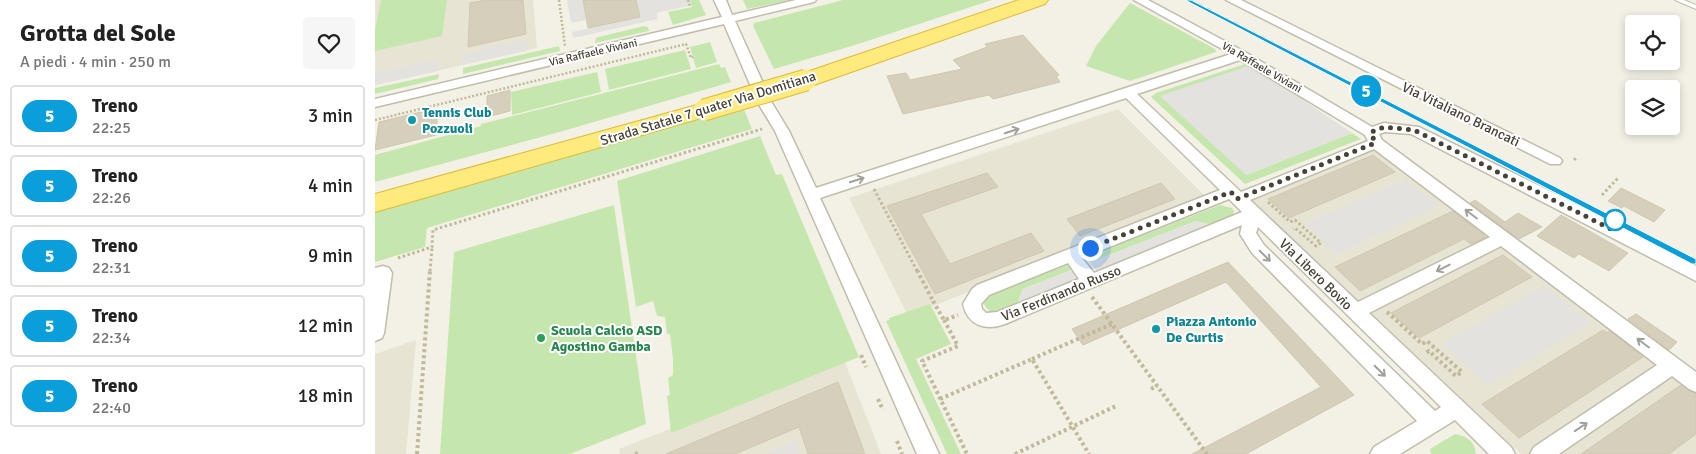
<!DOCTYPE html>
<html lang="it">
<head>
<meta charset="utf-8">
<style>
  body { margin:0; font-family:Signika,sans-serif; background:#f6f6f6; color:#222; height:100vh; display:flex; flex-direction:column; font-size:19px; white-space:nowrap }
  * { box-sizing:border-box; margin:0 }
  p { font-size:16px; color:#767676 }
  .icon { flex:none; width:28px; height:28px; fill:none; stroke:currentColor; stroke-width:2; stroke-linecap:round; stroke-linejoin:round }
  .map { position:relative; flex:1; overflow:hidden }
  .panel { display:flex; flex-direction:column; background:#fff; width:375px }
  .panel>* { flex:none }
  .badge { padding:0 10px; border-radius:16px; font-size:18px; line-height:32px }
  .buttons { position:absolute; left:1250px; top:15px; display:grid; gap:10px }
  .buttons a { display:grid; place-items:center; width:55px; height:55px; border-radius:5px; background:#fff; box-shadow:0 2px 8px #0003; font-size:25px }
  .you { position:absolute; width:25px; height:25px; margin:-12px; border:4px solid #fff; border-radius:50%; background:#1a73e8; box-shadow:0 0 0 8px #1a73e833 }
  .map>.badge { position:absolute; translate:-50% -50%; box-shadow:0 0 0 2px #fff }
  .round { display:grid; place-items:center; flex:none; width:52px; height:52px; border-radius:5px; background:#f6f6f6 }
  .head { display:flex; align-items:center; justify-content:space-between; height:85px; padding:0 20px }
  h1 { font-size:24px; font-weight:700; line-height:38px }
  ul { padding:0; list-style:none }
  li { display:flex; align-items:center; gap:15px; height:62px; margin:0 10px 8px; padding:0 10px; border:2px solid #e0e0e0; border-radius:5px }
  li div { flex:1 }
  li b { display:block; font-size:19px }
  li em { font-style:normal }
  li .badge { min-width:55px; font-weight:700; text-align:center }
  main { display:flex; flex:1; min-height:0 }
  .map>svg:first-child { display:block }
  .residential { fill:#e7e4d4 }
  .green { fill:#c5e7ae }
  .parking { fill:#e4e2de }
  .building { fill:#d5cfbb; stroke:#cfc8ae }
  .lines { fill:none; stroke-linecap:round; stroke-linejoin:round }
  .service-casing { stroke:#c1bdab; stroke-width:2 }
  .minor-casing { stroke:#c1bdab; stroke-width:3 }
  .trunk-casing { stroke:#ddba35; stroke-width:2 }
  .path-far2 { stroke:#c0b99a; stroke-width:2.5; stroke-dasharray:2 2; stroke-linecap:butt }
  .path-far1 { stroke:#c0b99a; stroke-width:3; stroke-dasharray:2.5 2.5; stroke-linecap:butt }
  .path { stroke:#c0b99a; stroke-width:4; stroke-dasharray:3 3; stroke-linecap:butt }
  .service { fill:#fff; fill-rule:evenodd }
  .minor { fill:#fff; fill-rule:evenodd }
  .trunk { fill:#feea7d; fill-rule:evenodd }
  .rail-far1 { stroke:#959595; stroke-width:3; stroke-dasharray:5 5; stroke-linecap:butt }
  .rail { stroke:#959595; stroke-width:4; stroke-dasharray:6 6; stroke-linecap:butt }
  .trunk-bridge-casing { stroke:#ddba35; stroke-width:23; stroke-linecap:butt }
  .trunk-bridge { stroke:#feea7d; stroke-width:21 }
  .oneway { stroke:#a2a09a }
  .line { fill:#0a9eda; stroke:#fff }
  .walk { stroke:#464235; stroke-width:5; stroke-dasharray:0 9 }
  .culture-dot { fill:#0f9aa8; stroke:#fff; stroke-width:2 }
  .stop-dot { fill:#fff; stroke:#0a9eda; stroke-width:2.5 }
  .leisure-dot { fill:#2e9e5b; stroke:#fff; stroke-width:2 }
  .labels { text-anchor:middle; stroke-width:4; stroke-linejoin:round; paint-order:stroke }
  .far-street-label { font-size:11px; fill:#464235; stroke:#fff }
  .street-label { font-size:14px; fill:#464235; stroke:#fff }
  .culture-label { font-size:14px; font-weight:bold; fill:#0d838f; stroke:#fff; text-anchor:start }
  .leisure-label { font-size:14px; font-weight:bold; fill:#27864d; stroke:#fff; text-anchor:start }
</style>
</head>
<body>
<main>
<section class="panel">
<div class="head"><div><h1>Grotta del Sole</h1><p>A piedi · 4 min · 250 m</p></div><a class="round"><svg class="icon" aria-label="heart" viewBox="0 0 24 24"><path d="M12 20l-8-8c-3-5 5-10 8-4 3-6 11-1 8 4z"/></svg></a></div>
<ul>
<li><span class="badge" style="background:#0a9eda;color:#fff">5</span><div><b>Treno</b><p>22:25</p></div><em>3 min</em></li>
<li><span class="badge" style="background:#0a9eda;color:#fff">5</span><div><b>Treno</b><p>22:26</p></div><em>4 min</em></li>
<li><span class="badge" style="background:#0a9eda;color:#fff">5</span><div><b>Treno</b><p>22:31</p></div><em>9 min</em></li>
<li><span class="badge" style="background:#0a9eda;color:#fff">5</span><div><b>Treno</b><p>22:34</p></div><em>12 min</em></li>
<li><span class="badge" style="background:#0a9eda;color:#fff">5</span><div><b>Treno</b><p>22:40</p></div><em>18 min</em></li>
</ul>
</section>
<div class="map">
<svg width="1321" height="454" viewBox="0 0 1321 454">
  <rect width="100%" height="100%" fill="#f3f1e6"/>
  <g class="residential">
    <path d="M0,0H158L162,48L0,85Z"/>
    <path d="M743,109L831,197L533,316L474,198Z"/>
    <path d="M1002,140L1321,379V454H1146L868,193Z"/>
    <path d="M41,340L31,454H0V354Z"/>
    <path d="M469,360L506,454H245L244,449Z"/>
  </g>
  <g class="green">
    <path d="M6,0H72L67,36L0,51V31Z"/>
    <path d="M315,0H324L331,15L298,25L293,12L317,7Z"/>
    <path d="M368,0H415L372,9Z"/>
    <path d="M468,0H617L480,45L399,69L378,26L379,23Z"/>
    <path d="M755,3L840,49L841,52L755,81L711,66L721,46Z"/>
    <path d="M269,26L273,27L274,31L220,43L221,38L224,37Z"/>
    <path d="M335,42L342,62L321,68L315,47Z"/>
    <path d="M184,46L185,51L88,74V68Z"/>
    <path d="M310,50L316,69L234,90L230,69Z"/>
    <path d="M873,63L876,65L871,175L977,133L986,139L870,184L776,97L781,93Z"/>
    <path d="M344,64L346,68L350,67L356,82L188,131L0,182V155L106,126V124Z"/>
    <path d="M222,72L226,92L137,115L136,92Z"/>
    <path d="M64,74L63,79L0,94V88Z"/>
    <path d="M368,107L377,129L52,228L50,247L0,262V212Z"/>
    <path d="M385,136L401,175L407,174L484,357L296,433L292,396L295,395L293,378L298,375V359L295,334H292L290,317L282,316L278,301L261,307L242,181Z"/>
    <path d="M239,205L271,424L195,454H65L79,252Z"/>
    <path d="M845,205L857,208L859,211L857,217L837,225L821,221L716,262L712,257Z"/>
    <path d="M696,264L699,269L648,289L641,306L621,314C614,311 611,309 608,302L611,296Z"/>
    <path d="M555,304L576,344L541,359L586,454H572L511,321L514,320V318Z"/>
    <path d="M1080,434C1092,436 1100,442 1101,454H1056L1055,449Z"/>
  </g>
  <g class="parking">
    <path d="M192,0H208L211,20L196,23Z"/>
    <path d="M261,0H315L317,5L282,13L283,19L198,38L197,32L265,17Z"/>
    <path d="M151,40V51L87,65L88,54Z"/>
    <path d="M64,59L63,71L0,85V73Z"/>
    <path d="M876,65L977,133L871,175L785,96Z"/>
    <path d="M1030,180L1064,206L961,254L929,224Z"/>
    <path d="M821,221L837,225L722,272L716,262Z"/>
    <path d="M699,269L707,279L641,306L648,289Z"/>
    <path d="M1168,286L1216,322L1113,385L1067,344Z"/>
    <path d="M421,441L425,454H390Z"/>
  </g>
  <g class="building">
    <path d="M111,0H148L151,34L93,47L95,3Z"/>
    <path d="M208,0H261L265,17L213,28Z"/>
    <path d="M648,35L684,75L681,76L685,82L618,99L614,95L528,114L512,76L531,73L535,80L587,69L578,60L612,47L610,44Z"/>
    <path d="M135,90V111L112,117V96Z"/>
    <path d="M63,108L61,135L0,150L4,122Z"/>
    <path d="M998,155L1020,172L914,218L893,199Z"/>
    <path d="M612,173L623,187L546,214L575,264L656,233L669,251L560,294L512,206Z"/>
    <path d="M786,183L800,199L705,236L692,219Z"/>
    <path d="M1246,188L1290,210L1279,222L1249,206L1247,208L1233,201Z"/>
    <path d="M1100,200L1130,222L1143,213L1167,227L1144,239L1095,203Z"/>
    <path d="M1078,211L1111,237L1096,244L1089,239L985,291L960,267Z"/>
    <path d="M1186,215L1253,253L1234,271L1204,254L1199,258L1162,236Z"/>
    <path d="M1128,255L1157,277L1044,338L1016,313Z"/>
    <path d="M853,262L979,395L871,454H817L946,387L851,282L708,345L697,329Z"/>
    <path d="M1261,314L1302,342L1294,350L1253,319Z"/>
    <path d="M1228,330L1232,333L1235,331L1268,357L1144,438L1107,404Z"/>
    <path d="M463,382L490,454H433L424,427L360,454H291Z"/>
    <path d="M1306,385L1321,394V434L1294,454H1206Z"/>
  </g>
  <g class="lines">
    <g class="service-casing">
      <path id="service" d="M1300,0H1309L1321,5V9Z"/>
    </g>
    <g class="minor-casing">
      <g id="minor">
        <path d="M339,0H351L357,15L421,0H441L439,2L360,21L397,103L414,131L441,188L856,54L759,0H773L870,52L997,127L1009,123L1044,127L1214,210L1321,266V281L1036,134L1010,132L1004,134L1007,140L1321,372V392L1314,389L1297,376L1184,454H1155L1159,447L1282,365L1126,246L994,313L1136,447L1140,454H1114L1080,420L1025,454H995L999,447L1042,421L877,253L865,234L867,225L630,324C611,331 593,326 588,304L597,289L602,285L845,190L751,98L445,198L564,454H542L400,131L383,103L349,24L0,107V99L347,17ZM865,60L990,135L993,141L866,192L762,94ZM999,149L1115,237L983,302L875,200ZM854,199L867,212L719,273L707,258ZM883,227L1066,407L1060,411L889,245L881,233ZM693,263L704,279L622,312L611,313L607,309L606,304L614,295Z"/>
        <path d="M851,0H866L1185,158L1187,161L1185,164H1175Z"/>
        <path d="M8,266L14,268L17,273L9,333L7,338L0,341V268Z"/>
      </g>
    </g>
    <g class="trunk-casing">
      <g id="trunk">
        <path d="M644,0H673L670,4L439,85L431,87L423,85L420,80L423,75Z"/>
        <path d="M329,103L337,105L341,110L337,115L0,212V194Z"/>
      </g>
    </g>
    <g class="path-far2">
      <path d="M184,0L190,46"/>
      <path d="M313,0L315,6"/>
      <path d="M0,120L311,44L316,58L318,57"/>
    </g>
    <g class="path-far1">
      <path d="M1199,160L1202,157"/>
      <path d="M499,189L542,271"/>
      <path d="M1227,195L1243,178"/>
      <path d="M893,202L915,222L920,220L946,243L941,246L920,228L918,229"/>
      <path d="M23,258L57,247L58,230L387,129"/>
      <path d="M55,271L57,248"/>
    </g>
    <g class="path">
      <path d="M542,270L557,299"/>
      <path d="M717,297L832,454"/>
      <path d="M558,301L569,320L583,315"/>
      <path d="M1012,312L1047,344L1052,341L1087,372L1081,376L1054,351L1049,354"/>
      <path d="M569,320L583,346L547,361L592,454"/>
      <path d="M486,355L491,367"/>
      <path d="M657,359L737,324"/>
      <path d="M776,389L782,386"/>
      <path d="M503,399L508,410"/>
      <path d="M565,399L657,359L714,454"/>
      <path d="M522,441L527,454"/>
      <path d="M42,454L55,270"/>
      <path d="M260,454L263,453"/>
      <path d="M640,454L741,406"/>
    </g>
    <use href="#service" class="service"/>
    <use href="#minor" class="minor"/>
    <use href="#trunk" class="trunk"/>
    <path class="rail-far1" d="M814,0L1051,122"/>
    <path class="rail" d="M1048,121L1321,261"/>
    <g class="trunk-bridge-casing">
      <path id="trunk-bridge" d="M329,110L431,80"/>
    </g>
    <use href="#trunk-bridge" class="trunk-bridge"/>
  </g>
  <defs><path id="oneway-shaft" d="M-6 0H5M1.5-3L5.5 0L1.5 3" fill="none" stroke-width="1.6" stroke-linecap="round" stroke-linejoin="round" transform="scale(1.25)"/></defs>
  <g class="oneway">
    <use href="#oneway-shaft" transform="translate(637 131) rotate(-18)"/>
    <use href="#oneway-shaft" transform="translate(482 180) rotate(-18)"/>
    <use href="#oneway-shaft" transform="translate(1096 214) rotate(-143)"/>
    <use href="#oneway-shaft" transform="translate(890 256) rotate(45)"/>
    <use href="#oneway-shaft" transform="translate(1068 268) rotate(153)"/>
    <use href="#oneway-shaft" transform="translate(1268 343) rotate(-143)"/>
    <use href="#oneway-shaft" transform="translate(1005 371) rotate(45)"/>
    <use href="#oneway-shaft" transform="translate(1206 427) rotate(-34)"/>
  </g>
  <path class="line" d="M810,0H816L1321,259V264H1317Z"/>
  <g class="lines">
    <path class="walk" d="M715,248L856,192L862,199L1000,143L996,132L1009,127L1039,130L1240,231V220"/>
  </g>
  <g class="culture-dot">
    <circle cx="37" cy="120" r="5"/>
    <circle cx="781" cy="329" r="5"/>
  </g>
  <circle class="stop-dot" cx="1240" cy="220" r="10"/>
  <circle class="leisure-dot" cx="166" cy="338" r="5"/>
  <g class="labels">
    <g class="far-street-label">
      <text transform="translate(218 52) rotate(-13)" y="4">Via Raffaele Viviani</text>
      <text transform="translate(887 67) rotate(30)" y="4">Via Raffaele Viviani</text>
    </g>
    <g class="street-label">
      <text transform="translate(333 108) rotate(-17)" y="5">Strada Statale 7 quater Via Domitiana</text>
      <text transform="translate(1086 114) rotate(26)" y="5">Via Vitaliano Brancati</text>
      <text transform="translate(941 274) rotate(44)" y="5">Via Libero Bovio</text>
      <text transform="translate(686 293) rotate(-22)" y="5">Via Ferdinando Russo</text>
    </g>
    <g class="culture-label">
      <text x="47" y="117">Tennis Club<tspan x="47" dy="16">Pozzuoli</tspan></text>
      <text x="791" y="326">Piazza Antonio<tspan x="791" dy="16">De Curtis</tspan></text>
    </g>
    <g class="leisure-label">
      <text x="176" y="335">Scuola Calcio ASD<tspan x="176" dy="16">Agostino Gamba</tspan></text>
    </g>
  </g>
</svg>
<div class="buttons">
<a><svg class="icon" aria-label="locate" viewBox="0 0 24 24"><circle cx="12" cy="12" r="6"/><path d="M12 2v4M12 18v4M2 12h4M18 12h4"/></svg></a>
<a><svg class="icon" aria-label="layers" viewBox="0 0 24 24"><path d="M12 4l9 5-9 5-9-5zM3 14l9 5 9-5"/></svg></a>
</div>
<div class="you" style="left:715px;top:248px"></div>
<b class="badge" style="left:991px;top:91px;background:#0a9eda;color:#fff">5</b>
</div>
</main>
</body>
</html>
